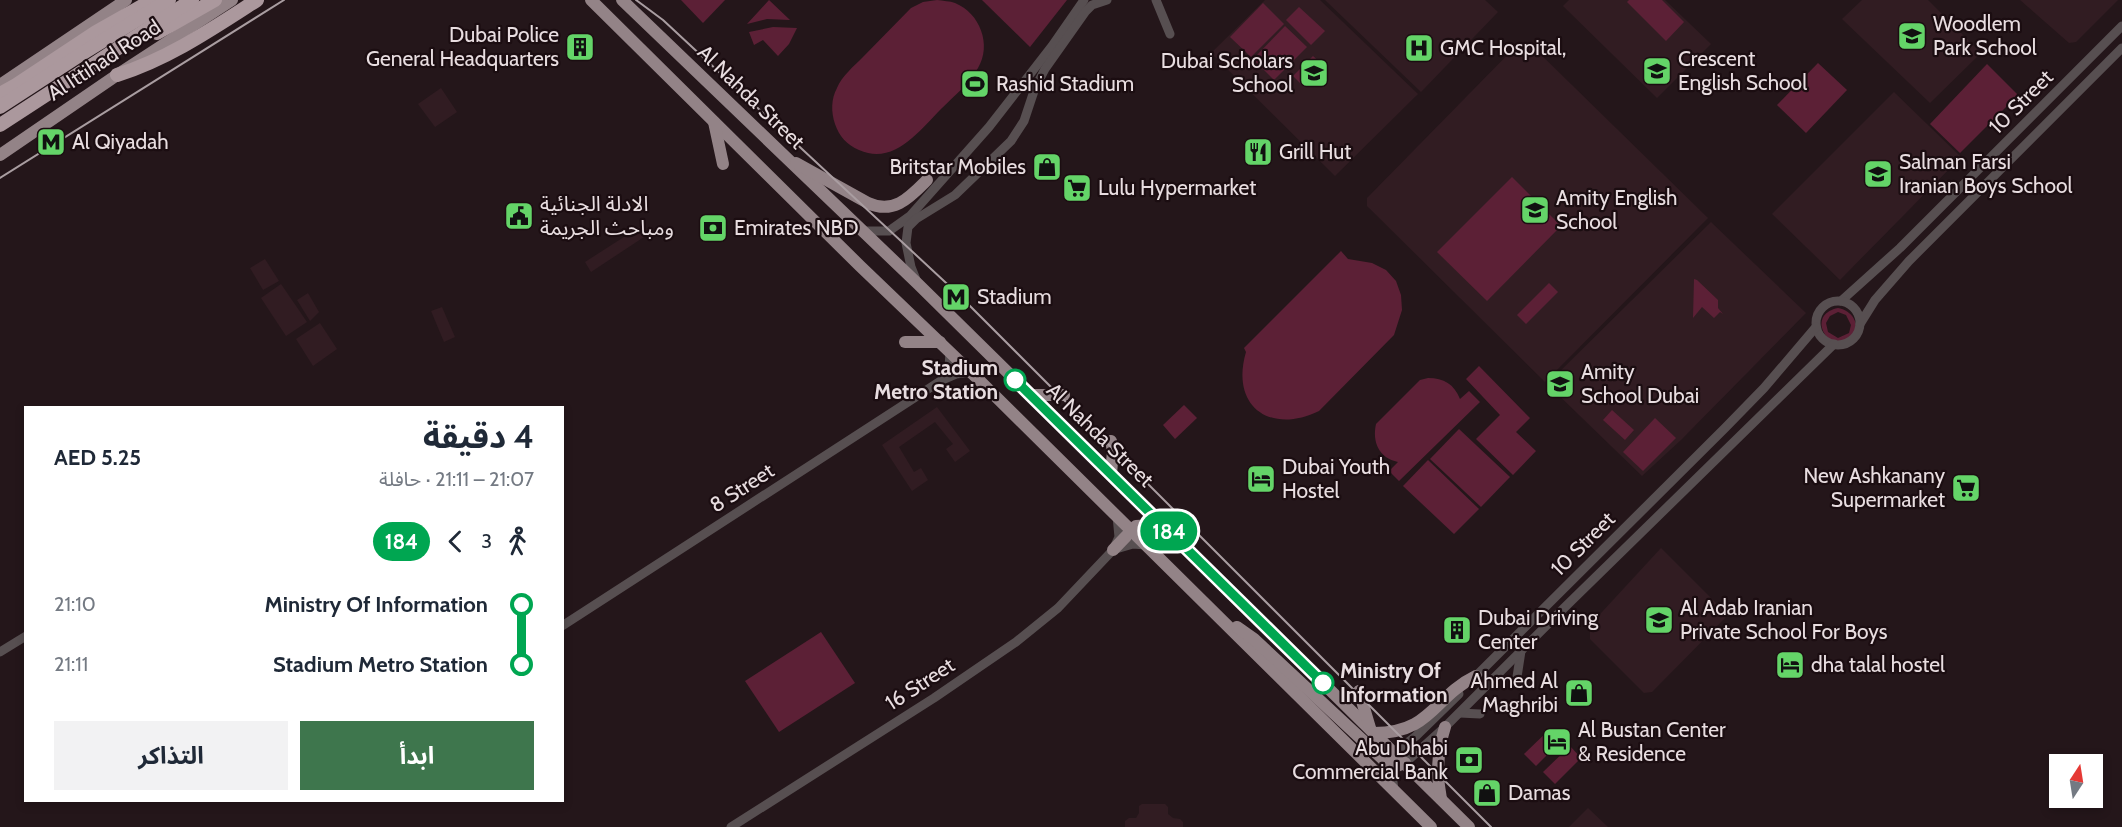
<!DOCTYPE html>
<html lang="ar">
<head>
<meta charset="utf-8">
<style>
  body { margin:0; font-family:Cabin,"Noto Sans Arabic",sans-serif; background:#f2f2f3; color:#1f2937; direction:rtl; height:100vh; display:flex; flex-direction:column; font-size:22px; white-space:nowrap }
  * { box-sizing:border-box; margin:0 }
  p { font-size:20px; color:#747a83 }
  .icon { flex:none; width:33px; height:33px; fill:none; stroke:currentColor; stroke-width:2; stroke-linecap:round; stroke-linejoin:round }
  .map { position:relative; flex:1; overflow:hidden; direction:ltr }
  .drawer { position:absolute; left:24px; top:406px; width:540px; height:396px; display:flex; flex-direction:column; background:#fff; border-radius:0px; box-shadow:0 3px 9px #0003; direction:rtl }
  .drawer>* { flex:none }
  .badge { padding:0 12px; border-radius:20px; font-size:21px; line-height:39px }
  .needle { width:39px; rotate:12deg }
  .controls { position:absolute; left:2049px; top:754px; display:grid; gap:12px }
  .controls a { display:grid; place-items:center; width:54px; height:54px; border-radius:0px; background:#fff; box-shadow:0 3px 9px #0003; font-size:30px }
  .map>.badge { position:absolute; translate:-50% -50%; box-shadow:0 0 0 3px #fff }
  .legs { display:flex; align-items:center; gap:9px; height:66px; padding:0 30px; font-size:20px }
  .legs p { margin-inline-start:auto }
  .head { display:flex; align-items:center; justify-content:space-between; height:102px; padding:0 30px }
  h1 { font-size:33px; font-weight:700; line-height:45px }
  .action { display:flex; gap:12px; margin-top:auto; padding:12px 30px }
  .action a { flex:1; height:69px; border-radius:0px; background:#3e764d; color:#fff; font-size:24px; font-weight:700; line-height:69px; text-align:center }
  .action a+a { background:#f2f2f3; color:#1f2937 }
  ul { padding:0 30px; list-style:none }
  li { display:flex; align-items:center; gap:21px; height:60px; font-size:22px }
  li i { display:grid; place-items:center; width:9px; height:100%; margin:0 8px; background:currentColor }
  li i::after { content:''; width:15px; height:15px; margin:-8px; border:4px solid; border-radius:50%; background:#fff }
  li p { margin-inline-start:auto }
  li:first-child i { background:linear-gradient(#0000 50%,currentColor 0) }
  li:last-child i { background:linear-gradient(currentColor 50%,#0000 0) }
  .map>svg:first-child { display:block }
  .built { fill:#311c22 }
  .green { fill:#5c2036; fill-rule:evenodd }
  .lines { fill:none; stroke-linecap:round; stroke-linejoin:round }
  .tertiary { stroke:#574f51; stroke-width:9 }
  .primary { stroke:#938387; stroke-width:12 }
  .motorway { stroke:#ab989d; stroke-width:14 }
  .rail { stroke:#a99da1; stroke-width:2 }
  .line-1-casing { stroke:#fff; stroke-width:14 }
  .line-1 { stroke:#00a651; stroke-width:9 }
  .stop-1-dot { fill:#fff; stroke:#00a651; stroke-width:3 }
  .labels { text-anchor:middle; stroke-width:4.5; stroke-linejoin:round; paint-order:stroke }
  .poi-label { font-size:21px; fill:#e8dde0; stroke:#1b0d11; text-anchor:start }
  .street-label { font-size:21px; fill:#e8dde0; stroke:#1b0d11 }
  .stop-label { font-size:21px; font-weight:bold; fill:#e8dde0; stroke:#1b0d11; text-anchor:end }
</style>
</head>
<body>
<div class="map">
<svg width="2122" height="827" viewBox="0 0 2122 827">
  <rect width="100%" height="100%" fill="#24161a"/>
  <g class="built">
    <path d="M1265,0H1320L1418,94L1335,176L1211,53Z"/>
    <path d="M1325,0H1485L1498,12L1421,92Z"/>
    <path d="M1569,0H1665L1711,44L1657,98L1563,6Z"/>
    <path d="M1862,0H1928L1981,53L1930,103L1842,19Z"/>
    <path d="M2020,0H2118L2076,42L2069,43Z"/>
    <path d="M1520,42H1528L1708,218L1545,382L1367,206V198Z"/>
    <path d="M441,88L457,112L435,127L418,104Z"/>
    <path d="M1894,92L1961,157L1840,280L1772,214Z"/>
    <path d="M1711,222L1806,313L1681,440L1642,476L1547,384Z"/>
    <path d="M641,226L647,235L591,272L585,262Z"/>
    <path d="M265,259L279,281L263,290L250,268Z"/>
    <path d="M281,284L307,322L286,336L261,298Z"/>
    <path d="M308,293L319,312L310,321L297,300Z"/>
    <path d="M442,307L455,337L444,342L431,311Z"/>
    <path d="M320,323L337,349L313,366L296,339Z"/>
    <path d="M937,407L970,451L955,462L946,449L953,444L935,422L899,447L914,472L921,468L928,480L912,491L882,445Z"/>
    <path d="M1661,548L1728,615L1652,692L1644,693L1590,639V625Z"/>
    <path d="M1142,804H1165L1168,807V814L1173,818L1180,819L1183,822V827H1125V821L1129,818H1136L1139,813V806Z"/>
    <path d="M1588,808L1608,827H1569Z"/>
  </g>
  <g class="green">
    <path d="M681,0H725L703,23Z"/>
    <path d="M769,0L790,20L767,19L747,24Z"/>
    <path d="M937,0C943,1 950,1 955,3C980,13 992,45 978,68C969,84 954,96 941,109C919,131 894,166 859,150C847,145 839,136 835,124C831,112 831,99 837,88C842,76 854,66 863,57C879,41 895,24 911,8L923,2Z"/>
    <path d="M982,0H1067L1030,47Z"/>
    <path d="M1629,0H1662L1684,22L1666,41L1627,2Z"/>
    <path d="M1263,3L1284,24L1251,57L1230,37Z"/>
    <path d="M1299,7L1325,31L1311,45L1286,20Z"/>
    <path d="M1285,26L1307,47L1274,80L1253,59Z"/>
    <path d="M773,27L797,28L789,44L778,56L763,40L754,45L749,32Z"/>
    <path d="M1313,56L1324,66L1304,87L1293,76Z"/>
    <path d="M1818,63L1847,90L1806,133L1777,105Z"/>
    <path d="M1987,64L2018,95L1960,153L1930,124Z"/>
    <path d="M1512,177L1561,226L1487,301L1437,252Z"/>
    <path d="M1341,251L1348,259L1372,263L1386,270L1396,281L1401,295L1402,310L1394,335L1319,411C1270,435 1230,406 1246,352L1244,348Z"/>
    <path d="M1694,279L1697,280L1718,300V308L1723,314L1720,312L1714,318L1702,307L1693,318Z"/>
    <path d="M1549,283L1558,292L1526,324L1517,315Z"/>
    <path d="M1838,308C1851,310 1862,324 1852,336C1832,359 1803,315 1838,308ZM1838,312L1846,315L1851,325L1849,333L1838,338L1828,332L1826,323L1830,316Z"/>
    <path d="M1479,366L1530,418L1516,432L1536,451L1513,475L1476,439L1500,415L1466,379Z"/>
    <path d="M1428,378C1444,378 1454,384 1460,399L1469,391L1480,402L1399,481L1389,471L1398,462C1379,458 1372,442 1376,424L1420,380Z"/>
    <path d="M1184,405L1197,418L1175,439L1163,425Z"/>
    <path d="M1612,410L1634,430L1625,440L1603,420Z"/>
    <path d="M1655,418L1676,438L1643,471L1623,452Z"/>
    <path d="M1459,429L1510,477L1481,507L1430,459Z"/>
    <path d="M1428,460L1479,509L1454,534L1403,486Z"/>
    <path d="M821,632L855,683L779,732L745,681Z"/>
    <path d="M1551,728L1562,740L1536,766L1524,754Z"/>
    <path d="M1570,746L1581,758L1555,784L1543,772Z"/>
  </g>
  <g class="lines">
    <g class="tertiary">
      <path d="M1156,0L1170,34"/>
      <path d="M863,231H889L910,216L989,127L1052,46L1084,0"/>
      <path d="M917,282L911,267L906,243L908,227L916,219L955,195L1011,141L1024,121L1035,88L1045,69L1086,11L1092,5L1107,0"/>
      <path d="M1841,301L1900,248L2122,26"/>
      <circle cx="1838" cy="323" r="22"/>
      <path d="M1860,324L1875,300L1909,261L2122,48"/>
      <path d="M942,380L949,367L950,352"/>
      <path d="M1116,549L1133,544L1146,545"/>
      <path d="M562,626L942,380L956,374L971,372"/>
      <path d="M0,652L26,636"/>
      <path d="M1517,677L1521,651"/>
      <path d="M1473,679L1725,428L1764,388L1816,327"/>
      <path d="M1460,713L1480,714"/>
      <path d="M1405,763L1445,727L1564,608L1834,344"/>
      <path d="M1394,790L1391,765L1395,752L1416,736L1459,694"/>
      <path d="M731,827L934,698L1016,642L1058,608L1113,550L1119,537L1117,516"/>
    </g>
    <g class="primary">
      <path d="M591,0L860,266L980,381L1431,827"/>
      <path d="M622,0L918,284L1469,827"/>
      <path d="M0,85L126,0"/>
      <path d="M714,122L723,164"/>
      <path d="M0,155L117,75L232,0"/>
      <path d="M796,163L868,203C894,215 910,197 927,180"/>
      <path d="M905,342H940"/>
      <path d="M1031,395H1064"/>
      <path d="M1111,441L1113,451L1111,474"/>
      <path d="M1113,550L1136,526L1153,525L1164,532"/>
      <path d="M1237,627L1254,639L1387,763L1397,766L1405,763"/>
      <path d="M1359,691L1370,728"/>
      <path d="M1374,733C1432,733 1433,697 1476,676"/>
      <path d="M1441,799C1436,774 1437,752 1445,727"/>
    </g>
    <g class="motorway">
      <path d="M157,33L215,0"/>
      <path d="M117,75C168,59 212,29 257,0"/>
      <path d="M0,94L16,85L96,32L151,1"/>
      <path d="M0,107L83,53L169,0"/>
      <path d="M0,125L192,0"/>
    </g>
    <g class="rail">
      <path d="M636,0L663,20L958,294L1491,827"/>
      <path d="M0,178L284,0"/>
    </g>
  </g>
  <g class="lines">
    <g class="line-1-casing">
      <path id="line-1" d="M1015,380L1323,683"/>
    </g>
    <use href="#line-1" class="line-1"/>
  </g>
  <defs>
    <g id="school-square" transform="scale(1.5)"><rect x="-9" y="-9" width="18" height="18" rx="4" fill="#64d468" stroke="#1b0d11"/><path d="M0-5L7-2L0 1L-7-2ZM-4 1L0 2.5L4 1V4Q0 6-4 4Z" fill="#111"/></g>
    <g id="building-square" transform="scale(1.5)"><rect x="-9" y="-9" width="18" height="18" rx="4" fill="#64d468" stroke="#1b0d11"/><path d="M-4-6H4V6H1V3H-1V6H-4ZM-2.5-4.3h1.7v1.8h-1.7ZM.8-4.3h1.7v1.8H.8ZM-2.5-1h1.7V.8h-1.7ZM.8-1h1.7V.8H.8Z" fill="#111"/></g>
    <g id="hospital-square" transform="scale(1.5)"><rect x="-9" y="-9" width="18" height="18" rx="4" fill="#64d468" stroke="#1b0d11"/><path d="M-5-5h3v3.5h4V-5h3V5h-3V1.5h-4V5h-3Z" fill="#111"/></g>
    <g id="stadium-square" transform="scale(1.5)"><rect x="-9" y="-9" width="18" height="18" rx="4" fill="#64d468" stroke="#1b0d11"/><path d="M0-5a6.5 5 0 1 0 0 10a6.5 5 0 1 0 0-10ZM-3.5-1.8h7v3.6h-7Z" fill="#111"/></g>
    <g id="metro-square" transform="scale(1.5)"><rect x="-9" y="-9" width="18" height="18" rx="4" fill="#64d468" stroke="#1b0d11"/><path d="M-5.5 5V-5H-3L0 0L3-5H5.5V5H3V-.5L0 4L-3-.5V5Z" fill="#111"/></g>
    <g id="restaurant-square" transform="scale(1.5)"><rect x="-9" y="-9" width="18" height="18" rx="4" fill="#64d468" stroke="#1b0d11"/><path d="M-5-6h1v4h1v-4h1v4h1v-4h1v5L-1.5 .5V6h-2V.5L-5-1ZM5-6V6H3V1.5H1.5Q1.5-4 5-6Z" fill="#111"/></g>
    <g id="shop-square" transform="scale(1.5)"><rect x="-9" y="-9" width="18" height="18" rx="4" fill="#64d468" stroke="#1b0d11"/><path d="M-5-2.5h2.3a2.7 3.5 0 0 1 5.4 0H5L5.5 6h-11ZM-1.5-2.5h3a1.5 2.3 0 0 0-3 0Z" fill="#111"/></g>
    <g id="supermarket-square" transform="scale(1.5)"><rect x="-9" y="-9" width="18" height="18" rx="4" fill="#64d468" stroke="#1b0d11"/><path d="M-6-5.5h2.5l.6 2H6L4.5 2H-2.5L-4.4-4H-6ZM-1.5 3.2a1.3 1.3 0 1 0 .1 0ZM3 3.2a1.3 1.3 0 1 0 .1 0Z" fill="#111"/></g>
    <g id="civic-square" transform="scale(1.5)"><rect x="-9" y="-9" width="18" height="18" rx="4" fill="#64d468" stroke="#1b0d11"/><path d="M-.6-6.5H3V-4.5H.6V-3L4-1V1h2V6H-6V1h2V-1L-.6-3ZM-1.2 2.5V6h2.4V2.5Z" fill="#111"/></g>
    <g id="bank-square" transform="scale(1.5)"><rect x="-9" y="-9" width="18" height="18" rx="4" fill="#64d468" stroke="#1b0d11"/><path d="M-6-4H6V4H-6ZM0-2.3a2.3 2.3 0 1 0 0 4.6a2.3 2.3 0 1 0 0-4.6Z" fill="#111"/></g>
    <g id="hotel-square" transform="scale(1.5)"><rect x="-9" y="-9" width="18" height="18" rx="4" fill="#64d468" stroke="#1b0d11"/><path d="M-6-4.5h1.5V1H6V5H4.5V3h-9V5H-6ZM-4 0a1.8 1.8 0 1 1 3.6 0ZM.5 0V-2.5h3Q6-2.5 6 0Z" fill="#111"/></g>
  </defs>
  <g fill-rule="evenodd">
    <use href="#school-square" x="1912" y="36"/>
    <use href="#building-square" x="580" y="47"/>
    <use href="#hospital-square" x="1419" y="48"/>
    <use href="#school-square" x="1657" y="71"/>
    <use href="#school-square" x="1314" y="73"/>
    <use href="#stadium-square" x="975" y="84"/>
    <use href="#metro-square" x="51" y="142"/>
    <use href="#restaurant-square" x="1258" y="152"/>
    <use href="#shop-square" x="1047" y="167"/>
    <use href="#school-square" x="1878" y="174"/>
    <use href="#supermarket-square" x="1077" y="188"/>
    <use href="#school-square" x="1535" y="210"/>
    <use href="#civic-square" x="519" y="216"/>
    <use href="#bank-square" x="713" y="228"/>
    <use href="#metro-square" x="956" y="297"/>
    <use href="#school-square" x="1560" y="384"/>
    <use href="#hotel-square" x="1261" y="479"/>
    <use href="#supermarket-square" x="1966" y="488"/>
    <use href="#school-square" x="1659" y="620"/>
    <use href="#building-square" x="1457" y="630"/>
    <use href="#hotel-square" x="1790" y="665"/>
    <use href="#shop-square" x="1579" y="693"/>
    <use href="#hotel-square" x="1557" y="742"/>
    <use href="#bank-square" x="1469" y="760"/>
    <use href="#shop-square" x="1487" y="793"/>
  </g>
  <g class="stop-1-dot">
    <circle cx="1015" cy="380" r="10"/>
    <circle cx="1323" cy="683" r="10"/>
  </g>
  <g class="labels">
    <g class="poi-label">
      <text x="1933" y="31">Woodlem<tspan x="1933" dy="24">Park School</tspan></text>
      <text x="559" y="42" text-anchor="end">Dubai Police<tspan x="559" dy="24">General Headquarters</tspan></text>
      <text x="1440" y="55">GMC Hospital,</text>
      <text x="1678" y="66">Crescent<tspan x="1678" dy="24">English School</tspan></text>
      <text x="1293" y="68" text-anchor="end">Dubai Scholars<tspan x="1293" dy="24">School</tspan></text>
      <text x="996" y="91">Rashid Stadium</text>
      <text x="72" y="149">Al Qiyadah</text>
      <text x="1279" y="159">Grill Hut</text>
      <text x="1899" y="169">Salman Farsi<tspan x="1899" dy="24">Iranian Boys School</tspan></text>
      <text x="1026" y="174" text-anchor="end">Britstar Mobiles</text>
      <text x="1098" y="195">Lulu Hypermarket</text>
      <text x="1556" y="205">Amity English<tspan x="1556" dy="24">School</tspan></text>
      <text x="540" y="211">الادلة الجنائية<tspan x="540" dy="24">ومباحث الجريمة</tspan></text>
      <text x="734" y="235">Emirates NBD</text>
      <text x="977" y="304">Stadium</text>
      <text x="1581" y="379">Amity<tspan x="1581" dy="24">School Dubai</tspan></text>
      <text x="1282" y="474">Dubai Youth<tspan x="1282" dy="24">Hostel</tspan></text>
      <text x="1945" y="483" text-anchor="end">New Ashkanany<tspan x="1945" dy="24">Supermarket</tspan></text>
      <text x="1680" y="615">Al Adab Iranian<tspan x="1680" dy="24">Private School For Boys</tspan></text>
      <text x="1478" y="625">Dubai Driving<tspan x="1478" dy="24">Center</tspan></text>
      <text x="1811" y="672">dha talal hostel</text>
      <text x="1558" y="688" text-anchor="end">Ahmed Al<tspan x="1558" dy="24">Maghribi</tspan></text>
      <text x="1578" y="737">Al Bustan Center<tspan x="1578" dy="24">&amp; Residence</tspan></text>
      <text x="1448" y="755" text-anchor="end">Abu Dhabi<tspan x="1448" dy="24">Commercial Bank</tspan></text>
      <text x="1508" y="800">Damas</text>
    </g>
    <g class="street-label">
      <text transform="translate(104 60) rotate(-33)" y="7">Al Ittihad Road</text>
      <text transform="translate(751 97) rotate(44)" y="7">Al Nahda Street</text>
      <text transform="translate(2021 102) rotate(-45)" y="7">10 Street</text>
      <text transform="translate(1100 435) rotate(44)" y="7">Al Nahda Street</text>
      <text transform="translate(742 488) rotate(-33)" y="7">8 Street</text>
      <text transform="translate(1583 544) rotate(-45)" y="7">10 Street</text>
      <text transform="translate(920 684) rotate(-33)" y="7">16 Street</text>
    </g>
    <g class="stop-label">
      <text x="998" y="375">Stadium<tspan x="998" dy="24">Metro Station</tspan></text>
      <text x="1340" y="678" text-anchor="start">Ministry Of<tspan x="1340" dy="24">Information</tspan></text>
    </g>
  </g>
</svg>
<div class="controls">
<a><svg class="needle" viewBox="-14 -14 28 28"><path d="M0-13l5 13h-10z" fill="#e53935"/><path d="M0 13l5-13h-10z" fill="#747a83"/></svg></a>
</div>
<b class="badge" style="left:1169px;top:531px;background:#00a651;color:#fff">184</b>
<section class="drawer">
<div class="head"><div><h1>4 دقيقة</h1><p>21:07 – 21:11 · حافلة</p></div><b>AED 5.25</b></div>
<div class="legs"><svg class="icon" aria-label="walk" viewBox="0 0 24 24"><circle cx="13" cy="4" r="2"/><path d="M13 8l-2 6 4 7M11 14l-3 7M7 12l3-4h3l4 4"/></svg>3<svg class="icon" aria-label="back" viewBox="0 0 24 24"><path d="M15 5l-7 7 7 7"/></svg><b class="badge" style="background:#00a651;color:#fff">184</b></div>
<ul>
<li><i style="color:#00a651"></i><b>Ministry Of Information</b><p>21:10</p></li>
<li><i style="color:#00a651"></i><b>Stadium Metro Station</b><p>21:11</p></li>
</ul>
<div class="action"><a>ابدأ</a><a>التذاكر</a></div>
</section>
</div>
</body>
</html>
